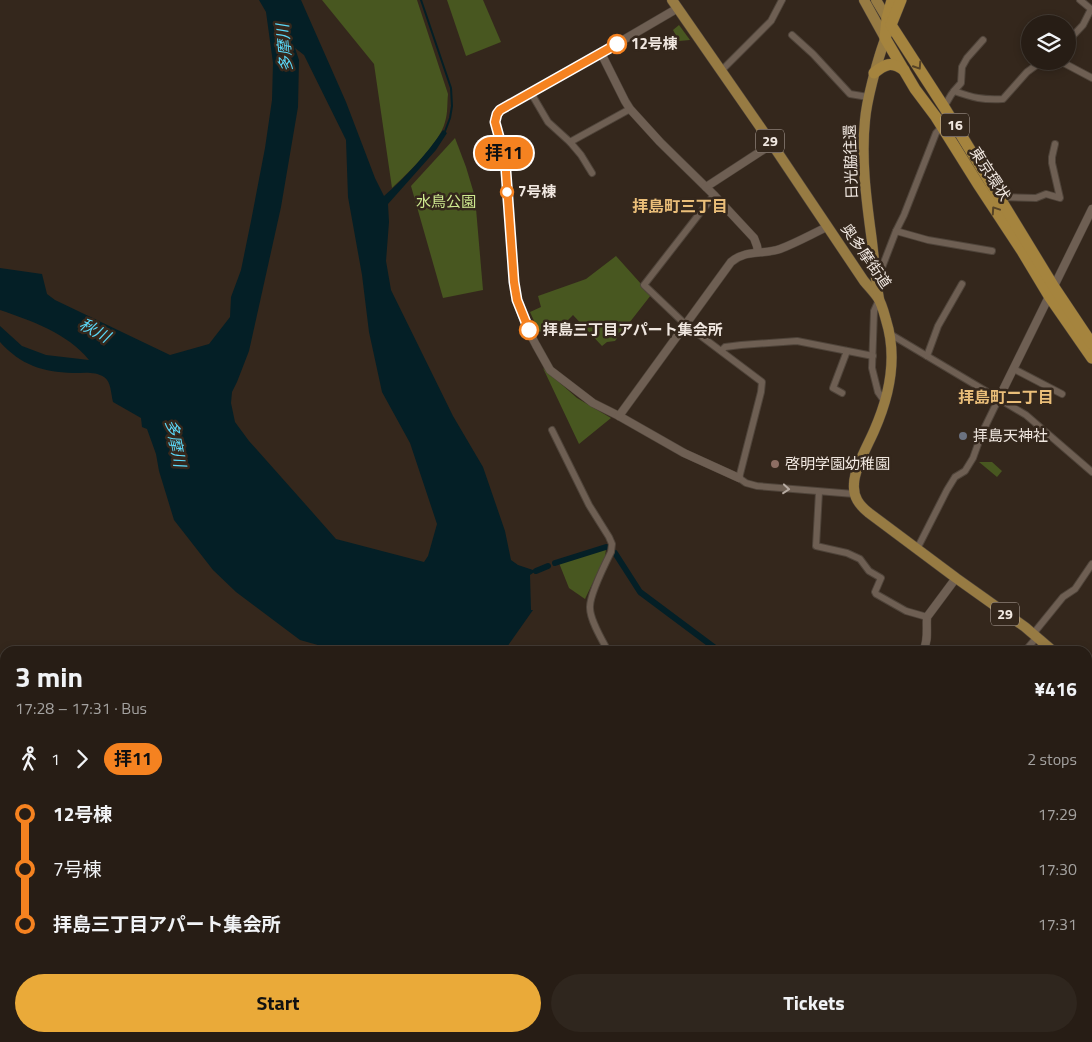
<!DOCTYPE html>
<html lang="en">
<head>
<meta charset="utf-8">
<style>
  body { margin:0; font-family:"Titillium Web","Noto Sans JP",sans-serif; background:#2f261e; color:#f1f3f6; height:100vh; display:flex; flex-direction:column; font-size:19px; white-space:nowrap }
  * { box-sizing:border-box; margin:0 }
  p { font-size:16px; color:#a4a2a0 }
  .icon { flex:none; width:28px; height:28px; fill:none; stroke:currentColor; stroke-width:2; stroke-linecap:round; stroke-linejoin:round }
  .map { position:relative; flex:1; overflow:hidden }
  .side { position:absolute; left:0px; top:646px; width:1092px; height:396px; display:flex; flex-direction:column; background:#271d15; border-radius:15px 15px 0 0; box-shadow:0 2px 8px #0003,0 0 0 1px #433b34 }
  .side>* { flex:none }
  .badge { padding:0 10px; border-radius:16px; font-size:18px; line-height:32px }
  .buttons { position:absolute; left:1021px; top:15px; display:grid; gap:10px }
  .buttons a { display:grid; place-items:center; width:55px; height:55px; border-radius:50%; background:#271d15; box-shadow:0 2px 8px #0003,0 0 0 1px #433b34; font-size:25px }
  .map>.badge { position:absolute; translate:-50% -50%; box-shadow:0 0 0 2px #fff }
  .legs { display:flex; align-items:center; gap:8px; height:55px; padding:0 15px; font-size:16px }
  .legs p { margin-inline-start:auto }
  .overview { display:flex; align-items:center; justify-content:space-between; height:85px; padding:0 15px }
  h1 { font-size:28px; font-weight:700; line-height:38px }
  .primary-button { display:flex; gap:10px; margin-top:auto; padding:10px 15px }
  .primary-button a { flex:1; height:58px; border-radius:30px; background:#eaaa39; color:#111; font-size:20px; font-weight:700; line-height:58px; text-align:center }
  .primary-button a+a { background:#2f261e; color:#f1f3f6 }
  ul { padding:0 15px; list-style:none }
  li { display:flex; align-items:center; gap:18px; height:55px; font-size:19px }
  li i { display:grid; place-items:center; width:8px; height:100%; margin:0 6px; background:currentColor }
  li i::after { content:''; width:12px; height:12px; margin:-6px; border:4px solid; border-radius:50%; background:#271d15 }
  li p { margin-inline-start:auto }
  li:first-child i { background:linear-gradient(#0000 50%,currentColor 0) }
  li:last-child i { background:linear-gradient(currentColor 50%,#0000 0) }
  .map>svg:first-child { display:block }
  .green { fill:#485720 }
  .water { fill:#041f26; fill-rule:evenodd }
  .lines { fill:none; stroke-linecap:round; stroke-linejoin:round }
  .stream { stroke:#041f26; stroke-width:2 }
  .canal { stroke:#041f26; stroke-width:6 }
  .minor-casing { stroke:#4f443a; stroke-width:8 }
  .tertiary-casing { stroke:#4f443a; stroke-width:9 }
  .primary-casing { stroke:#4f443a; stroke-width:11 }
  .trunk-casing { stroke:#4f443a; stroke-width:12 }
  .minor { stroke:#6e5f53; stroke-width:6 }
  .tertiary { stroke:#6e5f53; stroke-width:8 }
  .primary { stroke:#977b43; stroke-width:10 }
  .trunk { stroke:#a5843e; stroke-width:11 }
  .oneway { stroke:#564326 }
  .oneway2 { stroke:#b6aaa1 }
  .line-1-casing { stroke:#fff; stroke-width:11 }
  .line-1 { stroke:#f58220; stroke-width:8 }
  .stop-1-dot { fill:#fff; stroke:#f58220; stroke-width:2.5 }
  .worship-dot { fill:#6b7280; stroke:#34271c; stroke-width:2 }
  .education-dot { fill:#8d6e63; stroke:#34271c; stroke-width:2 }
  .labels { text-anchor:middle; stroke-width:5; stroke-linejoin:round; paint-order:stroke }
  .shield { fill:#34271c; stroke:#b8ada5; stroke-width:1 }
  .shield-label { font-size:14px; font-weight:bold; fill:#f0e7e0 }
  .stop-label { font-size:15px; font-weight:bold; fill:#f0e7e0; stroke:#34271c; text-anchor:start }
  .street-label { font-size:15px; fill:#f0e7e0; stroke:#34271c }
  .park-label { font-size:15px; fill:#cee98f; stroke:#34271c }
  .poi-label { font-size:15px; fill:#f0e7e0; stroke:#34271c; text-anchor:start }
  .water-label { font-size:16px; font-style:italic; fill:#5bd8f8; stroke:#34271c }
  .neighbourhood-label { font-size:16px; font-weight:bold; fill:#eabe79; stroke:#34271c }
</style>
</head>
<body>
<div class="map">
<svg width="1092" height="1042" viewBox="0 0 1092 1042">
  <rect width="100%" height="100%" fill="#34271c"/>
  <g class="green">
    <path d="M322,0H417L448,94C447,103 448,113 445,122C440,143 408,173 392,188L374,64Z"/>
    <path d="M447,0H483L501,42L466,56Z"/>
    <path d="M679,25L690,40L679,41L673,30Z"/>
    <path d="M455,138L466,167L475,197L483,290L443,298L411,186Z"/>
    <path d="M616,256L651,295L615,341L607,342L602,346L573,315L567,321L539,332L530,312L541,307L538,296L586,279Z"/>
    <path d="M543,368L577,398L611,418L579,444Z"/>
    <path d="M979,462H992L1002,471L997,477Z"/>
    <path d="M606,549L605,557L585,599L569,588L559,563Z"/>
    <path d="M1088,767L1092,771V850L1090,853L1088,852Z"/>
    <path d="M0,968H5V1038H13L6,1040L4,1042H0Z"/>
    <path d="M263,1038H483L488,1042H267Z"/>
  </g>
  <g class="water">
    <path d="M259,0H301L346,102L375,178L384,196C406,177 426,155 443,130L447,133L436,150L388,204L389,222L386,261L391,290L453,416L483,467L505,531L511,560L518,565L536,571L530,575L531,610H533L507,647L508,651H339L300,640L236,592L213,570L174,520L159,471L156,454L147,429L142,427L141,418L113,402C111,394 111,381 104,377C95,371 83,373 73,373C42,372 21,365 0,342V326L22,346L46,355L89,360C67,333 32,321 0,310V268L42,274L47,294L55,300L170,355L209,344L230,317L231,297L241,270L251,221L265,148L272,100L273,63L266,12ZM295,48L304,55L346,140L348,197L362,275L369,332L382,392L410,443L437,524L428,556L424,562L336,539L306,505L249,441L235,422L231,403L232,392L237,382L249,351L281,207L298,107L299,60Z"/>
    <path d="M685,1038H813L816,1042H689Z"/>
  </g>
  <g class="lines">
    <path class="stream" d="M421,0L451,88L452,106L450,118L444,134"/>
    <g class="canal">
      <path d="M615,553L640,592L719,651"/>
      <path d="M555,563L606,547"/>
      <path d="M536,571L548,566"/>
      <path d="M0,731L5,736"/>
      <path d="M1088,882L1092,887"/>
      <path d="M1088,961L1092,965"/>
      <path d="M168,1038L171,1042"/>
    </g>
    <g class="minor-casing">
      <g id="minor">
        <path d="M792,35L813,54L850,94L868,97"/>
        <path d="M1068,41L1083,25L1091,9L1080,0"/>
        <path d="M1060,61L1092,78"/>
        <path d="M722,70L771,21L782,0"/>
        <path d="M954,91L961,83L962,67L967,58L983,40"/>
        <path d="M531,93L548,122L570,142L581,155L592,173"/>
        <path d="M944,107L951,95L954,91C974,98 982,100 1003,99L1027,72L1042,61"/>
        <path d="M570,142L630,109"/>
        <path d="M714,195L644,285L685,324L762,382L761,392L739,478L746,483L757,486L854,494"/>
        <path d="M999,197L1036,198L1046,194L1060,198L1052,163V157L1055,144"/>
        <path d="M896,231L928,240L992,251"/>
        <path d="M875,277L881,270L896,231L904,215L936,133L942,127"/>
        <path d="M879,300L874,311L872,368L878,392L885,402"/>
        <path d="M890,334L1026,415L1092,472"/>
        <path d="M721,351L725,347L741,345L797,341L873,356"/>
        <path d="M927,356L938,326L962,284"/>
        <path d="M1014,369L1062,394"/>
        <path d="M842,393L833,388L847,351"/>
        <path d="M552,430L589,505L609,537L612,544L611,552C605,564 589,596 590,608C590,620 602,640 608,651"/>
        <path d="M819,492L816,546L847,553L860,559L869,571L881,578L875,592L876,594L906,611L927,617"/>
        <path d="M917,549L947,490L955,477L965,471L973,458L982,433L999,398"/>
        <path d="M1033,634L1063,597L1075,589L1092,564"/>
        <path d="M1025,651L1037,637"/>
        <path d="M1088,761L1092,764"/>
        <path d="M1088,863L1092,865"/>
        <path d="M1088,874L1092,868"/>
        <path d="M1088,903L1092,907"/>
        <path d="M0,922L5,916"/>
        <path d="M1088,956L1092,960"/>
        <path d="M1042,1038L1044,1039"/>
      </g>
    </g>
    <g class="tertiary-casing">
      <g id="tertiary">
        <path d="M678,8L601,53L501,110L497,114L495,122L505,158L514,282L517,300L525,324L536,345L550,370L593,403L619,416L684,453L739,478"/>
        <path d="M601,53L625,101L630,109L660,142L714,195L754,238L757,246L758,252"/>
        <path d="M706,187L772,144"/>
        <path d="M999,398L1092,209"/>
        <path d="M619,416L731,262C746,249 763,255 780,249C796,243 812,234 827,227"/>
        <path d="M923,651C929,640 926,629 927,617L956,578"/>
        <path d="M1088,971L1092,975"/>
      </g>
    </g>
    <g class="primary-casing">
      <g id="primary">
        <path d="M672,0L772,144L864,281C869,287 874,292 878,298C882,304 884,313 886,320C898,358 890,395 874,431C868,445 854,469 854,484C853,497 859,505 869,513L956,578L1025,627L1053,651"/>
        <path d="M864,0L885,38"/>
        <path d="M876,0L891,25C882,44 877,63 872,83C869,95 866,108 865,120C861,158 866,197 871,234C874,256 875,277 879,299"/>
        <path d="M1088,682L1092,686"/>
      </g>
    </g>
    <g class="trunk-casing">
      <g id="trunk">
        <path d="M892,0L887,18L885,38L915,89L936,117L978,184L1022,251L1049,296L1092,358"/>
        <path d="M901,0L891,25L944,107L1054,287L1092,344"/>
        <path d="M874,73C885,64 891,61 904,70"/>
      </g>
    </g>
    <use href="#minor" class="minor"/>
    <use href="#tertiary" class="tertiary"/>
    <use href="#primary" class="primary"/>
    <use href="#trunk" class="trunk"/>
  </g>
  <defs><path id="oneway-chevron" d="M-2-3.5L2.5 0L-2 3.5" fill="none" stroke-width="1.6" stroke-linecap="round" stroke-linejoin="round" transform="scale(1.25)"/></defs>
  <g class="oneway">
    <use href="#oneway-chevron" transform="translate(918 66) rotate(57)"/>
    <use href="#oneway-chevron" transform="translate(995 210) rotate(-124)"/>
  </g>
  <use class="oneway2" href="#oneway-chevron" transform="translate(786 489) rotate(5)"/>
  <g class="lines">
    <g class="line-1-casing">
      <path id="line-1" d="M529,330L517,300L514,282L505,158L495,122L497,114L500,110L617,44"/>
    </g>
    <use href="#line-1" class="line-1"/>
  </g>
  <g class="stop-1-dot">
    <circle cx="617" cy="44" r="9"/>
    <circle cx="507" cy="192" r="6"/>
    <circle cx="529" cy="330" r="9"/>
  </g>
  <circle class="worship-dot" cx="963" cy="436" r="5"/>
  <circle class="education-dot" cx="775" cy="464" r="5"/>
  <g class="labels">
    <g class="shield">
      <rect x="941" y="113.5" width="28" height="23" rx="4"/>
      <rect x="756" y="129.5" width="28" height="23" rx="4"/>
      <rect x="991" y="602.5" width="28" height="23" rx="4"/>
    </g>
    <g class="shield-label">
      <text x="955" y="130">16</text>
      <text x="770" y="146">29</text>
      <text x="1005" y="619">29</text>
    </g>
    <g class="stop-label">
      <text x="631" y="49">12号棟</text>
      <text x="518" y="197">7号棟</text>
      <text x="543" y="335">拝島三丁目アパート集会所</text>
    </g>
    <g class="street-label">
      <text transform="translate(851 162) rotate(-92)" y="5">日光脇往還</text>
      <text transform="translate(990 174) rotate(57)" y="5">東京環状</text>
      <text transform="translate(866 256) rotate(55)" y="5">奥多摩街道</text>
    </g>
    <g class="park-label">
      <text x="446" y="207">水鳥公園</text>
    </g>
    <g class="poi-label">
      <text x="973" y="441">拝島天神社</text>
      <text x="785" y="469">啓明学園幼稚園</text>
    </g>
    <g class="water-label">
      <text transform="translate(284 48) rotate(-95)" y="6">多摩川</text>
      <text transform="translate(95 330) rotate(29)" y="6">秋川</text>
      <text transform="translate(176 443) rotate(79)" y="6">多摩川</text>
    </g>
    <g class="neighbourhood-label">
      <text x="680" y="212">拝島町三丁目</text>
      <text x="1006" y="403">拝島町二丁目</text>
    </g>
  </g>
</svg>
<div class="buttons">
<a><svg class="icon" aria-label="layers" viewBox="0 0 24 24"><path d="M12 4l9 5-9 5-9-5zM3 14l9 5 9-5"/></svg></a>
</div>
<b class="badge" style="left:504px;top:153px;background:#f58220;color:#111">拝11</b>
<section class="side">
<div class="overview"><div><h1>3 min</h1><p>17:28 – 17:31 · Bus</p></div><b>¥416</b></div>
<div class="legs"><svg class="icon" aria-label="walk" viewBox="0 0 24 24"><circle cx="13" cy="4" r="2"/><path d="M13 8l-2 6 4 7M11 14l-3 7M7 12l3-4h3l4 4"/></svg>1<svg class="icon" aria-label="forward" viewBox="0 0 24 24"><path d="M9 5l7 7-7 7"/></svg><b class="badge" style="background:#f58220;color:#111">拝11</b><p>2 stops</p></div>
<ul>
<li><i style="color:#f58220"></i><b>12号棟</b><p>17:29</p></li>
<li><i style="color:#f58220"></i><span>7号棟</span><p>17:30</p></li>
<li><i style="color:#f58220"></i><b>拝島三丁目アパート集会所</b><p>17:31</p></li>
</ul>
<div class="primary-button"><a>Start</a><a>Tickets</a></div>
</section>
</div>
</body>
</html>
